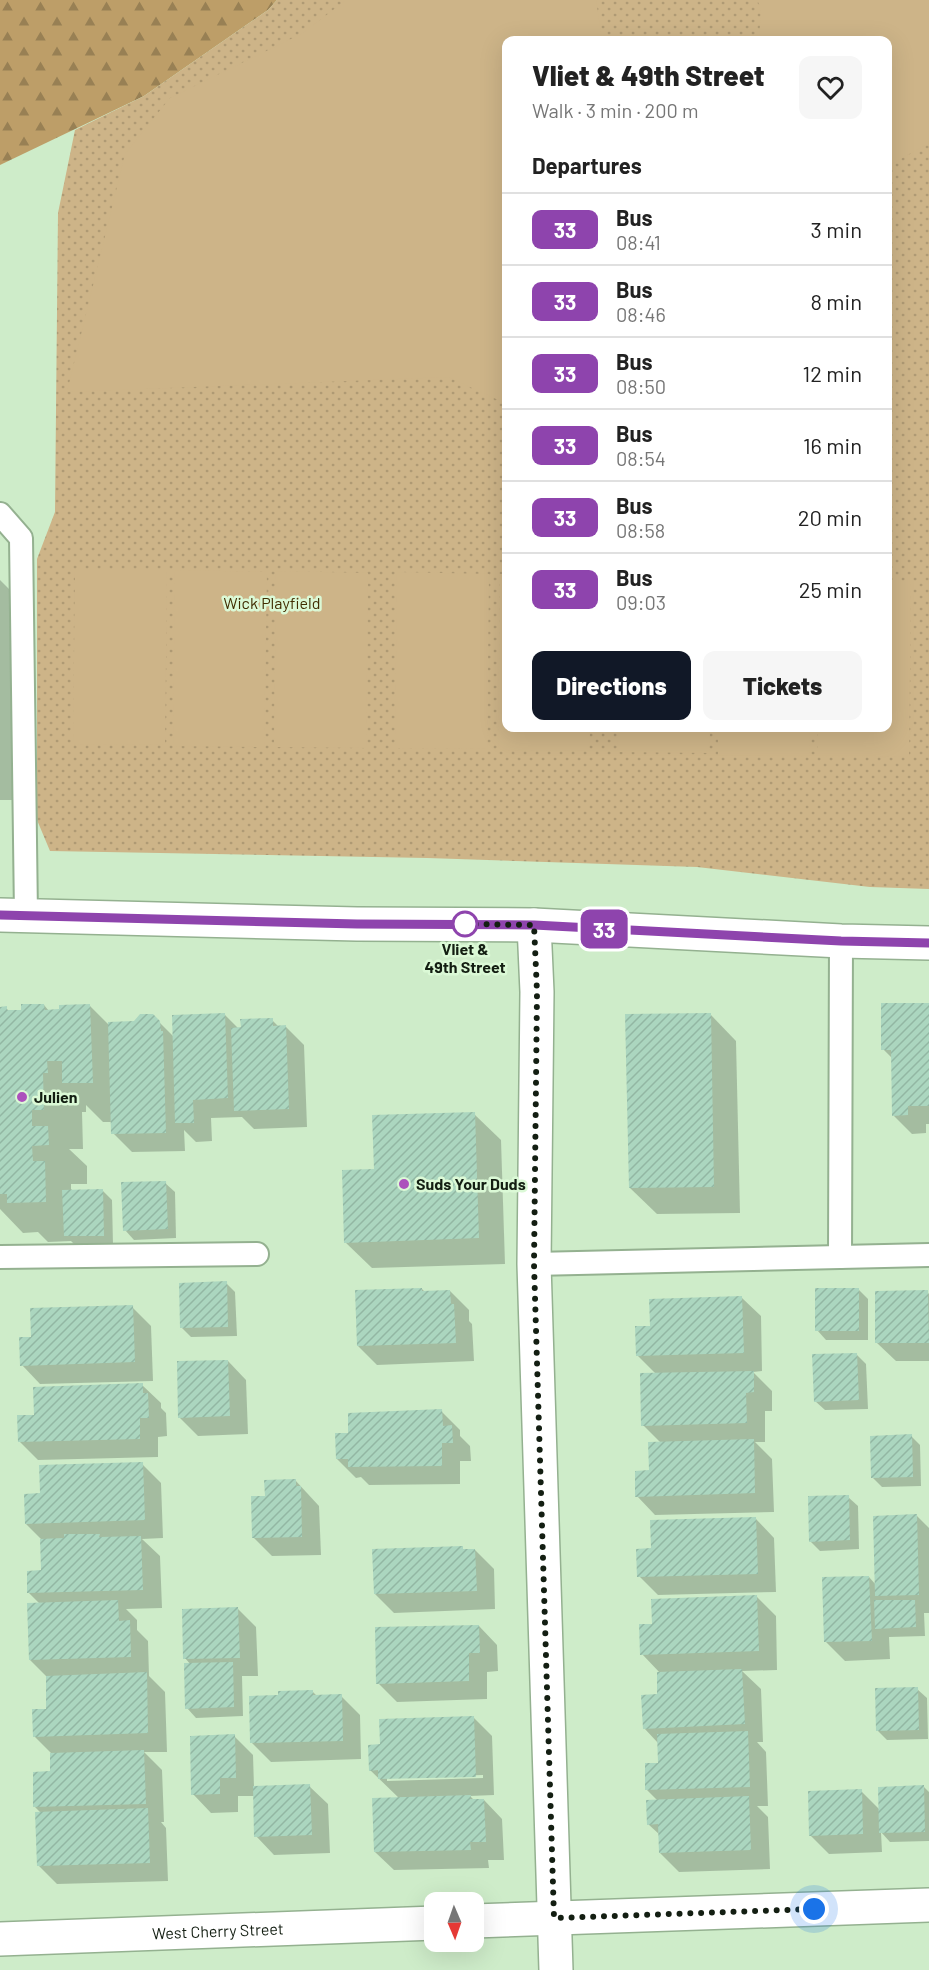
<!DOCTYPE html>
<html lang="en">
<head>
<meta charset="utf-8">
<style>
  body { margin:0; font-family:Barlow,sans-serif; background:#f6f6f6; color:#222; height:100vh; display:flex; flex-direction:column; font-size:22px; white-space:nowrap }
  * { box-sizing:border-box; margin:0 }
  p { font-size:20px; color:#767676 }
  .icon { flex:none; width:33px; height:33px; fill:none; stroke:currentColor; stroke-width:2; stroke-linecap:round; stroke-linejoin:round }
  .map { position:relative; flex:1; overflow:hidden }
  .panel { position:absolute; left:502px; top:36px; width:390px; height:696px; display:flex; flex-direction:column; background:#fff; border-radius:12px; box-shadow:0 6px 24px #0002 }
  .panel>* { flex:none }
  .badge { padding:0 12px; border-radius:9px; font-size:21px; line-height:39px }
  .needle { width:39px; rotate:178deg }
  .controls { position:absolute; left:424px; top:1892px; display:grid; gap:12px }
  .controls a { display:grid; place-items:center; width:60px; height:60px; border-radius:12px; background:#fff; box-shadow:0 6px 24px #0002; font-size:30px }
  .you { position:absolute; width:30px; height:30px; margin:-15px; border:4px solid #fff; border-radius:50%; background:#1a73e8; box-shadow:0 0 0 9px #1a73e833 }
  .map>.badge { position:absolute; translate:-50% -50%; box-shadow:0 0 0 3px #fff }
  h2 { padding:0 30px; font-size:22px; line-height:54px }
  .round { display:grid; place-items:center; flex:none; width:63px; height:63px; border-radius:12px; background:#f6f6f6 }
  .head { display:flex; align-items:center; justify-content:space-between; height:102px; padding:0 30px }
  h1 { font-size:28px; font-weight:800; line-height:45px }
  .button { display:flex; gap:12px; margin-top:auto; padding:12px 30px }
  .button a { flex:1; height:69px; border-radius:12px; background:#111827; color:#fff; font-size:24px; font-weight:800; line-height:69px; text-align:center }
  .button a+a { background:#f6f6f6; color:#222 }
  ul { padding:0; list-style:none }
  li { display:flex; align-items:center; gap:18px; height:72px; padding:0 30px; border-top:2px solid #e0e0e0 }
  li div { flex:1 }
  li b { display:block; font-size:22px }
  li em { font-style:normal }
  li .badge { min-width:66px; font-weight:700; text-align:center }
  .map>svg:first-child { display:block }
  .forest { fill:url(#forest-firs) }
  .park { fill:url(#park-dots); fill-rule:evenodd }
  .pitch { fill:#cdb488 }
  .shadow { fill:#0003; fill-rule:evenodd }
  .building { fill:url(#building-hatch) }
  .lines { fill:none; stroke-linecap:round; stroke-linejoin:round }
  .lane-casing { stroke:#94b190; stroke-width:26 }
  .street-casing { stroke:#94b190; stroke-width:36 }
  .secondary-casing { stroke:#94b190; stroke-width:36 }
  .lane { stroke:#fff; stroke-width:22 }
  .street { stroke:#fff; stroke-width:33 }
  .secondary { stroke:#fff; stroke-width:33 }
  .line-casing { stroke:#fff; stroke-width:14 }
  .line { stroke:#8e44ad; stroke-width:9 }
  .walk { stroke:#131e12; stroke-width:6; stroke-dasharray:0 10.8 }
  .stop-dot { fill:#fff; stroke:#8e44ad; stroke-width:3 }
  .poi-dot { fill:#ac51bc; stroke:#dbf9d6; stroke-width:2 }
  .labels { text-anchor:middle; stroke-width:5; stroke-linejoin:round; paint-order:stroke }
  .park-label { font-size:16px; fill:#412c00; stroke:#dbf9d6 }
  .stop-label { font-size:16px; font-weight:bold; fill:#131e12; stroke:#dbf9d6 }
  .poi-label { font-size:16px; font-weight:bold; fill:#131e12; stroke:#dbf9d6; text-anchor:start }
  .street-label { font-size:16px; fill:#131e12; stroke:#dbf9d6 }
</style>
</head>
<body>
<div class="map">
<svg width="929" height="1970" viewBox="0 0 929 1970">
  <defs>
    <pattern id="forest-firs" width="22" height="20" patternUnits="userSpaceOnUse" patternTransform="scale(1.5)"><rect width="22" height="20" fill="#bd9e68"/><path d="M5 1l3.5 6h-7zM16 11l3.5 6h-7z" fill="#988054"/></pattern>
    <pattern id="park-dots" width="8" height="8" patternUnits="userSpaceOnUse" patternTransform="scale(1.5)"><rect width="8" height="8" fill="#cdb488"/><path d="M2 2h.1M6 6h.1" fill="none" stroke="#af9a74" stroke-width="1.8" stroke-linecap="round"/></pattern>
    <pattern id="building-hatch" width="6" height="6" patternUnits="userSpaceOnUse" patternTransform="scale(1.5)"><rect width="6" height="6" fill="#abd6bf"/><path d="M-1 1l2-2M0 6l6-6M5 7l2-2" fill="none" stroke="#92b7a3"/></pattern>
  </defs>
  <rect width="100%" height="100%" fill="#ceecc9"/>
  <path class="forest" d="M0,0H277L268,10L144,96L0,165Z"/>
  <path class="park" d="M277,0H929V889L870,887L697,867L427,858L50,851L37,820V559L55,512L58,213L75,130L144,96L268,10ZM507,40H888V728H507Z"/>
  <g class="pitch">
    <path d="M346,0H596L602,40H507V404L448,377L67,392L125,154L170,98L303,33Z"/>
    <path d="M757,0H929V143L888,166V40H759L761,8Z"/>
    <path d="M75,569H167L165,745L73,744Z"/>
    <path d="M175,570L267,572L264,747L173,746Z"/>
    <path d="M276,571L368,573L366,748L274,747Z"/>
    <path d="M397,572L489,574L487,749L395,748Z"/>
    <path d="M500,574H507V728H590L589,751L498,750Z"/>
    <path d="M888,581H911L909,757L818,756V728H888Z"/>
    <path d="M618,728H710L709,753L617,752Z"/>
    <path d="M718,728H810L809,757L718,755Z"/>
  </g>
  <g class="shadow">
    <path d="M0,580L23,603V800H0Z"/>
    <path d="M929,1004V1124H926V1133L912,1134L893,1115V1059L883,1049Z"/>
    <path d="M44,1005L49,1011L90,1006L110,1026L135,1022L153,1016L174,1037L225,1015L239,1029L272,1020L279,1027H286L304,1045L307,1127L254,1129L242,1117L211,1118L212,1141L196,1142L184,1130L185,1151L132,1152L113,1133V1122H103L86,1105V1112H82L83,1149H69L87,1166V1184H71V1189L73,1191L102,1190L112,1200L113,1245H75L71,1241L48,1242L38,1232L23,1233L0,1209V1008H6L10,1012H23Z"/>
    <path d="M710,1014L736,1041L740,1213L657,1214L630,1188Z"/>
    <path d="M474,1114L501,1140L505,1264L372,1268L345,1242L376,1170Z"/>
    <path d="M165,1183L175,1192L176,1238L134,1240L125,1230Z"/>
    <path d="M226,1283L235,1292L237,1336L191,1337L182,1328Z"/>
    <path d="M422,1289L425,1292L450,1291L469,1310V1321L472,1324L474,1361L377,1365L358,1346Z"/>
    <path d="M858,1289L868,1299V1340H826L817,1330Z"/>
    <path d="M927,1292L929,1294V1361H896L877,1343Z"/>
    <path d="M742,1298L761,1316L762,1371L753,1372L772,1391V1411H765V1442H755L772,1459L774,1512L655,1515L637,1496L650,1472L661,1443L643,1425L656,1374L637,1355L652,1327Z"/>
    <path d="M132,1307L151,1326L153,1381L40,1384L22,1365L32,1338Z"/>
    <path d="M856,1354L866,1364L868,1409L825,1410L815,1401Z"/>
    <path d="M228,1361L246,1380L248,1434L198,1436L179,1417Z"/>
    <path d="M142,1385L161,1403V1408L166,1413L167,1436L158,1437V1457L38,1460L19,1441L35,1416Z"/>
    <path d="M441,1411L460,1430V1436L470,1446L471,1461H460V1484L369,1485L361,1477L356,1478L337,1459Z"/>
    <path d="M911,1436L920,1445L921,1486L882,1487L873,1478Z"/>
    <path d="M142,1464L161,1483L163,1538L142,1539L160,1556L162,1608L126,1609L137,1620V1630L148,1641L149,1676L165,1692L167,1752H144L162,1770L164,1822H161L166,1828L168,1881L57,1884L39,1866L41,1813L35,1807L52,1773L51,1753L34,1736L48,1711L47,1677L30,1660L40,1604L28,1592L43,1572L42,1540L26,1524L41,1494Z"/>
    <path d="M295,1480L319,1506L321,1555L272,1556L253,1537L266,1498Z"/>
    <path d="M848,1497L858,1506L859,1549L820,1551L810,1541Z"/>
    <path d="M917,1516L929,1528V1613H924L925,1636L889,1637L890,1659L845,1661L826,1642L869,1577L876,1585Z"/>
    <path d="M756,1519L774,1538L776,1592L658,1595L639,1576L652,1550Z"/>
    <path d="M462,1548L465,1551L475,1550L494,1569L495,1609L394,1613L375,1594Z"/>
    <path d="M757,1597L776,1616L777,1670L742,1671L761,1689L763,1742H757L766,1752L768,1806H757L768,1817L770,1869L679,1872L660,1853V1835L648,1824L658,1801L647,1790L659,1764L658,1743L644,1728L659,1695L661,1674L642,1654L654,1625Z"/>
    <path d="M237,1608L256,1627L258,1676H242L243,1716L196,1718L187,1708L191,1665L185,1658Z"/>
    <path d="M479,1626L497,1645L498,1671L487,1672V1699L397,1702L378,1683Z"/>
    <path d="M917,1689L927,1698L928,1739L887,1740L878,1731Z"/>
    <path d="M312,1691L318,1697L341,1696L360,1715L361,1759L271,1762L252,1743L280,1697Z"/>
    <path d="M474,1718L492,1736L494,1795L470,1796L475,1801L484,1800L502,1819L504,1860H488L489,1868L394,1870L375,1852L400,1799L370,1770L381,1746ZM483,1775V1778L387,1781V1778Z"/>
    <path d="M234,1736L253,1755L254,1787L309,1786L328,1804L330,1853L274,1855L256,1836L255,1796H238V1812L211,1813L193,1794Z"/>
    <path d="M924,1787L929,1792V1841L890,1842L881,1832L882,1852L829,1854L810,1835L861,1791L880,1810Z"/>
  </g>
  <g class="building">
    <path d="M881,1003H929V1106H908V1115L892,1116L891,1050H881Z"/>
    <path d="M21,1004H44L45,1010L59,1009V1005L90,1004L93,1083H62V1061H47L48,1073H43L44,1110H32V1126H48L49,1145L32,1146L33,1161H45L46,1202L7,1203V1194H0V1007L7,1006V1010H21Z"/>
    <path d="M225,1013L228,1098L193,1100L194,1123H175L172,1015Z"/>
    <path d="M711,1013L714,1187L629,1188L625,1014Z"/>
    <path d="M140,1014H153L160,1021L161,1031H163L166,1133L111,1134L108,1022L134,1021Z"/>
    <path d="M273,1018V1026L286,1025L289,1109L234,1111L231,1028L241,1027L240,1019Z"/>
    <path d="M475,1112L479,1238L344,1243L342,1170L374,1169L372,1115Z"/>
    <path d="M166,1181L168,1229L123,1231L121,1182Z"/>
    <path d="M103,1189L104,1236H64L62,1190Z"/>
    <path d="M227,1281L228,1327L180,1328L179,1283Z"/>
    <path d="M422,1288V1291L450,1290L451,1304H454L456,1343L357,1346L355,1290Z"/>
    <rect x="815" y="1288" width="44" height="43"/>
    <path d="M928,1290L929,1343H875V1291Z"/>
    <path d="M742,1296L744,1353L636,1356L635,1326H650L649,1299Z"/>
    <path d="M133,1305L135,1362L20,1366L19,1337H31L30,1308Z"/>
    <path d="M857,1353L859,1400L814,1402L812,1354Z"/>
    <path d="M228,1360L230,1416L178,1418L177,1361Z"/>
    <path d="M754,1371V1392L746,1393L747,1423L641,1426L640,1373Z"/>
    <path d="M143,1383V1393H148L149,1418H140V1439L18,1442L17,1415H34L33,1387Z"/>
    <path d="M442,1409L443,1426L452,1425L453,1443H442V1466L348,1467V1459H336L335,1433H348V1413Z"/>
    <path d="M912,1434L913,1477L871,1478L870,1436Z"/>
    <path d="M754,1439L755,1493L635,1497V1471L649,1470L648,1442Z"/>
    <path d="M143,1462L145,1520L25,1524L24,1494L40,1493L39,1465Z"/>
    <path d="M296,1479V1486H301L302,1537L252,1538L251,1496H265L264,1480Z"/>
    <path d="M849,1495L850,1540L809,1542L808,1496Z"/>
    <path d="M917,1514L919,1595L875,1596L873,1516Z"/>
    <path d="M756,1517L758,1574L637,1577L636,1549L651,1548L650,1520Z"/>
    <path d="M64,1534H100L99,1537L141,1536L143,1590L27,1593V1571L41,1570L40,1539L64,1538Z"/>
    <path d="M463,1546V1549H475L477,1591L374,1594L372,1549Z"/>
    <path d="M869,1576L872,1641L824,1642L822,1577Z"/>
    <path d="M757,1595L759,1651L640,1655L639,1624H652L651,1599Z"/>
    <path d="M118,1600L119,1621L130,1620L131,1657L29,1660L27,1603Z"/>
    <path d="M874,1600H915L916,1627L875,1629Z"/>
    <path d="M238,1607L240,1658L183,1659L182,1609Z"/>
    <path d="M479,1625L480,1653H469V1681L376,1684L375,1627Z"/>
    <path d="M233,1662L234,1707L185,1709L184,1663Z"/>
    <path d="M742,1669L745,1724L643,1729L641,1695L657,1694V1672Z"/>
    <path d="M147,1672L148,1733L33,1737L32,1709H46V1676Z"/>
    <path d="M918,1687L919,1730L876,1731L875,1688Z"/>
    <path d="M313,1690V1695L342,1694L343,1741L250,1743L249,1696L278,1695V1691Z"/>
    <path d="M474,1716L476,1777L378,1779V1770L369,1771L368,1745L380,1744L379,1719Z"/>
    <path d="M748,1731L750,1787L645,1790V1763H658L657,1734Z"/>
    <path d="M235,1734L236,1778H220V1794L191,1795L190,1736Z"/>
    <path d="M144,1750L146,1804L33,1807V1772L50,1771V1753Z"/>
    <path d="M310,1784L312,1835L254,1837L253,1786Z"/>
    <path d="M924,1785L925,1832L879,1833L878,1787Z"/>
    <path d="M862,1789L863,1834L809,1836L808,1791Z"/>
    <path d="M471,1795L470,1799H484L486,1842H470L471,1850L374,1852L372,1798Z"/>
    <path d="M749,1796L751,1850L659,1853L658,1824L647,1825L646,1800Z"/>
    <path d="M148,1808L150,1863L37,1866L35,1812Z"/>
  </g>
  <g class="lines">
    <g class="lane-casing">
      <g id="lane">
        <path d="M0,514L21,538L26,915"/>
        <path d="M0,1257L257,1254"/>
        <path d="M840,1257L841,941"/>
        <path d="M534,1264L929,1255"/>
      </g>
    </g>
    <g class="street-casing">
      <g id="street">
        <path d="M534,925L537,992L534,1264L556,1970"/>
        <path d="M474,1921L929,1905"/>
        <path id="s1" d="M0,1939L435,1923"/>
      </g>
    </g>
    <g class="secondary-casing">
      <path id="secondary" d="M0,915L357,924L534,925L841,941L929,943"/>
    </g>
    <use href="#lane" class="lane"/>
    <use href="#street" class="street"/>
    <use href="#secondary" class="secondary"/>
  </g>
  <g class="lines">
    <g class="line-casing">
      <path id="line" d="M0,915L357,924L534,925L841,941L929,943"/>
    </g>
    <use href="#line" class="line"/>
    <path class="walk" d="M465,924L534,925L537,992L534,1264L554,1918L814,1909"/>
  </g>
  <circle class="stop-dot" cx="465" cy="924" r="12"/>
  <g class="poi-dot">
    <circle cx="22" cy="1097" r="6"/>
    <circle cx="404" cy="1184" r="6"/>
  </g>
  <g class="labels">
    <g class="park-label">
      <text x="272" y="609">Wick Playfield</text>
    </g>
    <g class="stop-label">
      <text x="465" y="955">Vliet &amp;<tspan x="465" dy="18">49th Street</tspan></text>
    </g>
    <g class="poi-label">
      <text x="34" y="1103">Julien</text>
      <text x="416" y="1190">Suds Your Duds</text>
    </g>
    <g class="street-label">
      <text dy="6" stroke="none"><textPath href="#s1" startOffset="218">West Cherry Street</textPath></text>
    </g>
  </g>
</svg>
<div class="controls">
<a><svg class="needle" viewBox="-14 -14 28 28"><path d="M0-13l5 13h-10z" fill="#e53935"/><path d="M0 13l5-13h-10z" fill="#767676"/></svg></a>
</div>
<div class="you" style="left:814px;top:1909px"></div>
<b class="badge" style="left:604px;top:929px;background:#8e44ad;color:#fff">33</b>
<section class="panel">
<div class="head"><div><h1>Vliet &amp; 49th Street</h1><p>Walk · 3 min · 200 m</p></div><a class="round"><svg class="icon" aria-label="heart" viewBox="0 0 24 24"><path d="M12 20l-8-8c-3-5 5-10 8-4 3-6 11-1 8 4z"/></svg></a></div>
<h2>Departures</h2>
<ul>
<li><span class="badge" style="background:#8e44ad;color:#fff">33</span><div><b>Bus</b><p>08:41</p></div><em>3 min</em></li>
<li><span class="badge" style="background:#8e44ad;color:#fff">33</span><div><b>Bus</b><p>08:46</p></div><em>8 min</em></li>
<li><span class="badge" style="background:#8e44ad;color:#fff">33</span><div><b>Bus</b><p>08:50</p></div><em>12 min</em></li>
<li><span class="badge" style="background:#8e44ad;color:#fff">33</span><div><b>Bus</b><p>08:54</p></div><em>16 min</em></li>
<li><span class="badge" style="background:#8e44ad;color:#fff">33</span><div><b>Bus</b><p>08:58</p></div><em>20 min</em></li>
<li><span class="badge" style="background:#8e44ad;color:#fff">33</span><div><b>Bus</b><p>09:03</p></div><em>25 min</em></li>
</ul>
<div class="button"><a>Directions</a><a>Tickets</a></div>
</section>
</div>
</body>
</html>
